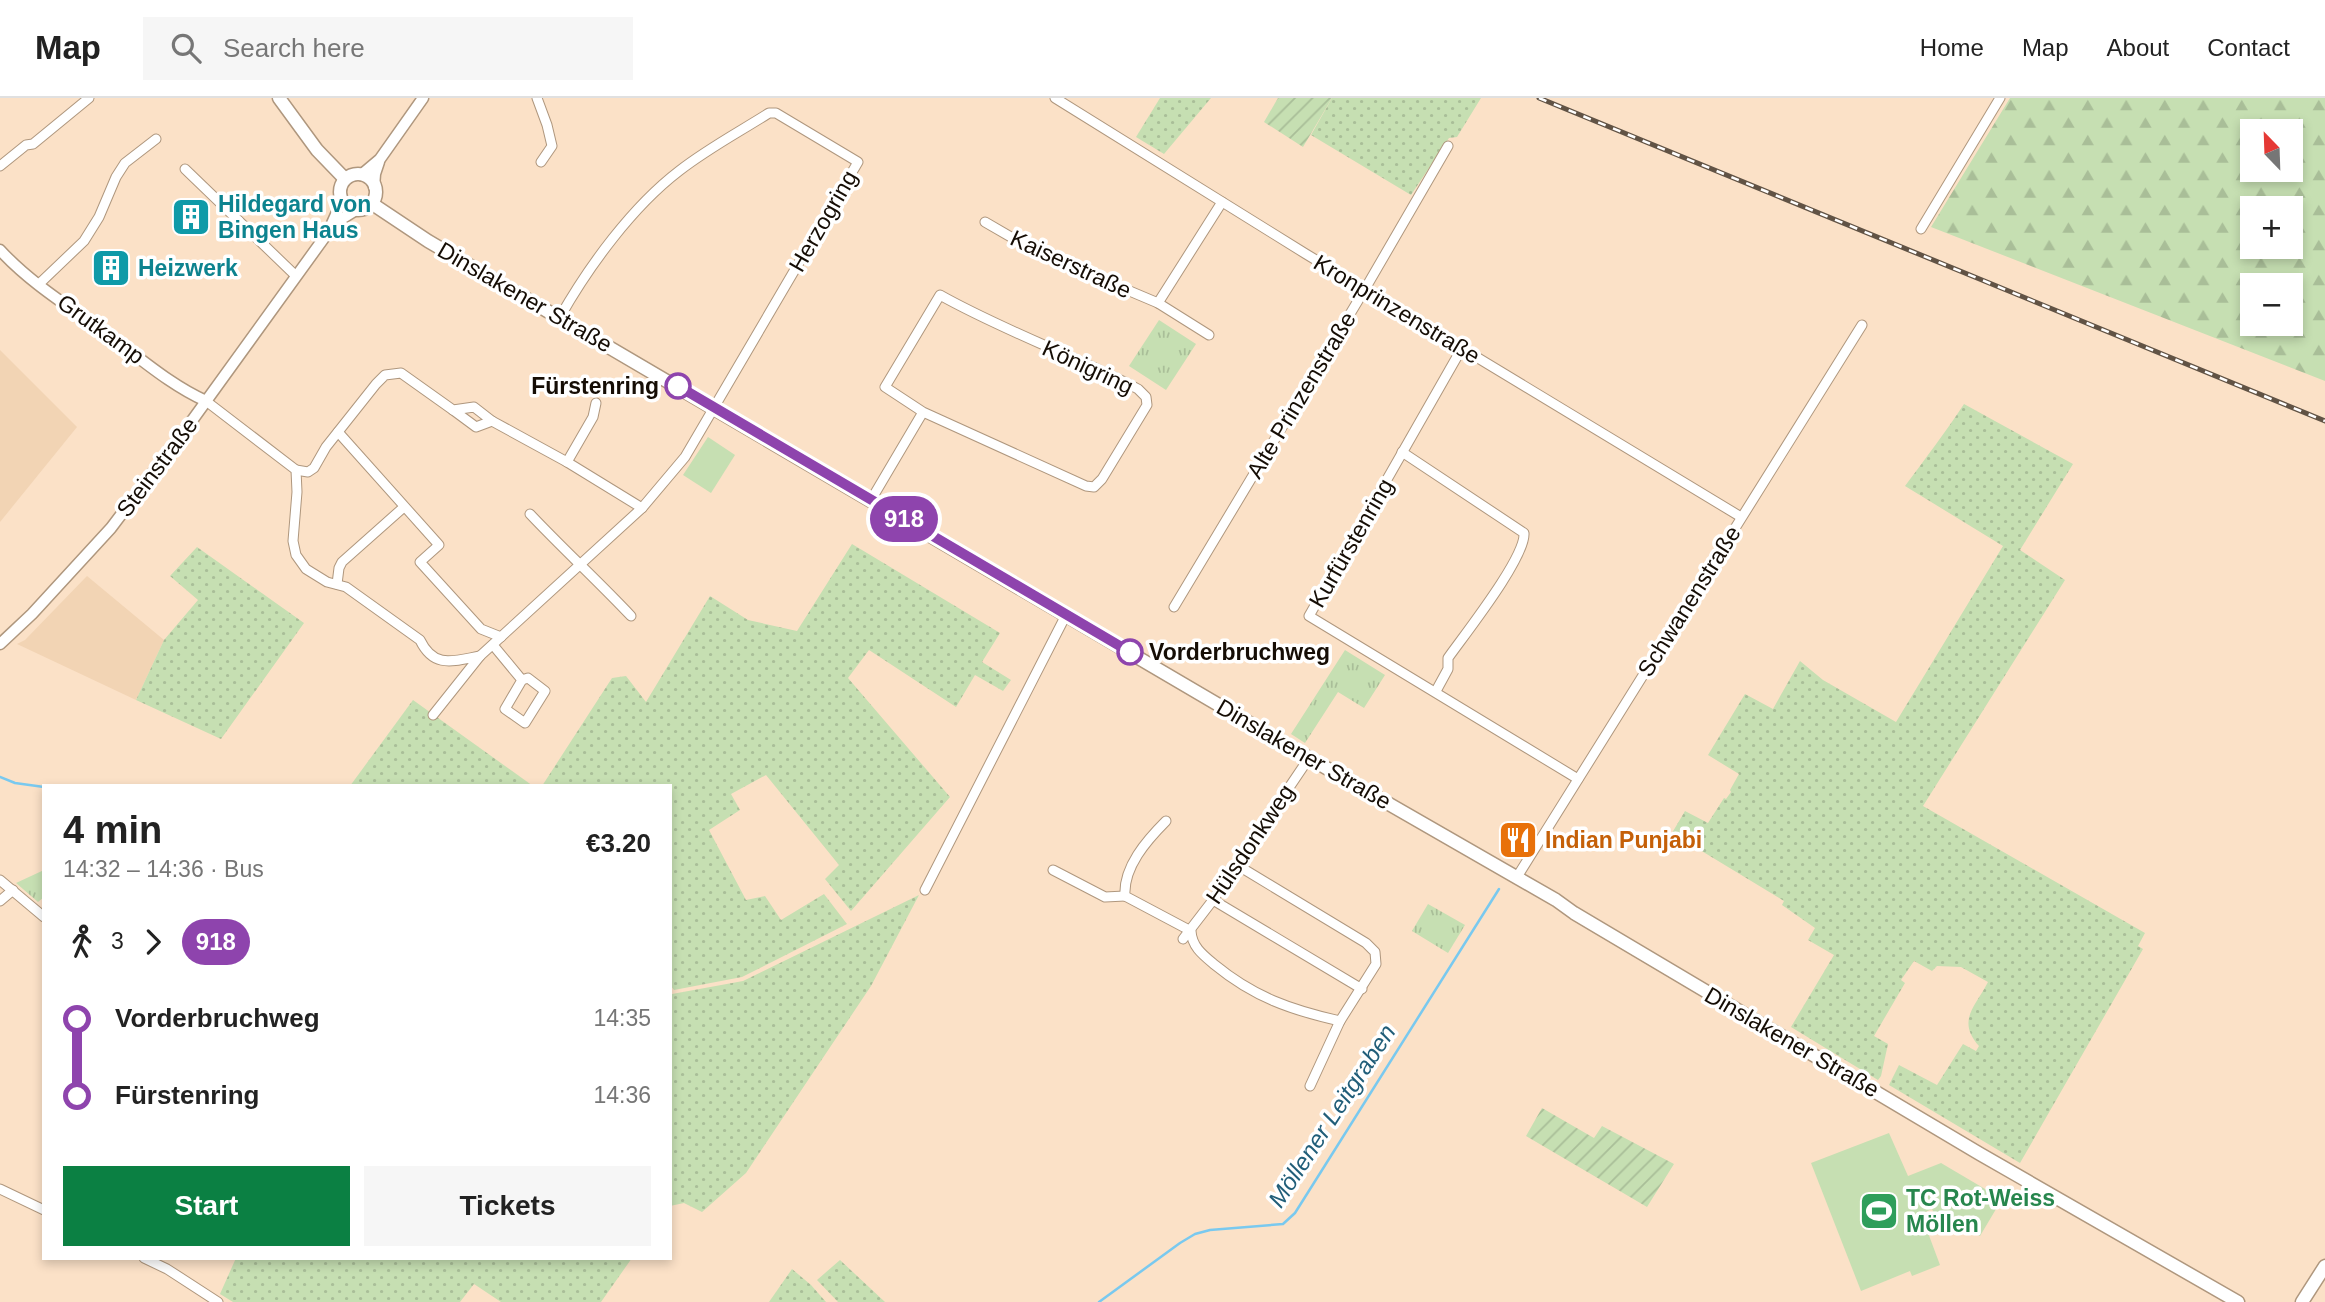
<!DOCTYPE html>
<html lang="en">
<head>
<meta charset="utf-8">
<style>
  body { margin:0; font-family:Arial,sans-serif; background:#f6f6f6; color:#222; height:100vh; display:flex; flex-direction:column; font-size:26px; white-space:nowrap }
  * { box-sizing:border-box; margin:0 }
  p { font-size:23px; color:#767676 }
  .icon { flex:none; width:38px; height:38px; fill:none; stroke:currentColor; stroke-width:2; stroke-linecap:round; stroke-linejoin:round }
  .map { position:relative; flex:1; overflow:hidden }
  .sheet { position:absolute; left:42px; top:686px; width:630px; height:476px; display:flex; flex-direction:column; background:#fff; border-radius:0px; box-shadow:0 4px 10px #0003 }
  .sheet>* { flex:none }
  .badge { padding:0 14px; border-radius:23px; font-size:24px; line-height:46px }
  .needle { width:46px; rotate:337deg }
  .controls { position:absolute; left:2240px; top:21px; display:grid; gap:14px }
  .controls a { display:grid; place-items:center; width:63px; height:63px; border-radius:0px; background:#fff; box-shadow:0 4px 10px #0003; font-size:35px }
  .map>.badge { position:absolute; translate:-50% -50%; box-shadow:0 0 0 4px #fff }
  .legs { display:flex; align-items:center; gap:10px; height:77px; padding:0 21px; font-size:23px }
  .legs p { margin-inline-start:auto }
  .overview { display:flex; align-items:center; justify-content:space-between; height:119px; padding:0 21px }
  h1 { font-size:38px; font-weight:600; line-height:52px }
  .button { display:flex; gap:14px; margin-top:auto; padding:14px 21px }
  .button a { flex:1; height:80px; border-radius:0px; background:#0b8043; color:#fff; font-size:28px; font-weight:600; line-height:80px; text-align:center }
  .button a+a { background:#f6f6f6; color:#222 }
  ul { padding:0 21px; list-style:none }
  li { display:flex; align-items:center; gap:24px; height:77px; font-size:26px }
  li i { display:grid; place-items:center; width:10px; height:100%; margin:0 9px; background:currentColor }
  li i::after { content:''; width:18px; height:18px; margin:-9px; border:5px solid; border-radius:50%; background:#fff }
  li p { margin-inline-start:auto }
  li:first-child i { background:linear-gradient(#0000 50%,currentColor 0) }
  li:last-child i { background:linear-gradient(currentColor 50%,#0000 0) }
  header { display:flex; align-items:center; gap:42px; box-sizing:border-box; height:98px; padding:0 35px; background:#fff; border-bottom:2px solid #e0e0e0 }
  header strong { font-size:33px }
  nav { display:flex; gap:38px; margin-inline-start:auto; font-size:24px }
  .search { width:490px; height:63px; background:#f6f6f6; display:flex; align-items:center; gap:18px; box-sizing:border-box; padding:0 24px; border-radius:0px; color:#767676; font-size:26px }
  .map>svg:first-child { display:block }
  .built { fill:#f2d4b4 }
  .grass { fill:url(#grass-dots) }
  .forest { fill:url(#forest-firs); fill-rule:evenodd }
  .park { fill:url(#park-tufts) }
  .garden { fill:url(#garden-furrows) }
  .pitch { fill:#c6dfb2 }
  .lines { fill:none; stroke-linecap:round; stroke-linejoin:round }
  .stream { stroke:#79c9ef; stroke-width:2.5 }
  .minor-casing { stroke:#af977e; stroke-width:11 }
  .tertiary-casing { stroke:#af977e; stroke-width:13 }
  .secondary-casing { stroke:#af977e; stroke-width:15 }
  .minor { stroke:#fff; stroke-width:9 }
  .tertiary { stroke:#fff; stroke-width:10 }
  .secondary { stroke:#fff; stroke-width:12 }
  .rail-casing { stroke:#615345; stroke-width:5 }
  .rail { stroke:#fff; stroke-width:2.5; stroke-dasharray:8; stroke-linecap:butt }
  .line-1-casing { stroke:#fff; stroke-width:16 }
  .line-1 { stroke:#8e44ad; stroke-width:10 }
  .stop-1-dot { fill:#fff; stroke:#8e44ad; stroke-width:3.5 }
  .labels { text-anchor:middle; stroke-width:7; stroke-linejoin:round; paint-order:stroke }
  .culture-label { font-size:23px; font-weight:bold; fill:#0d838f; stroke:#fff; text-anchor:start }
  .street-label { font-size:23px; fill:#150d05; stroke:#fff }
  .stop-label { font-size:23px; font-weight:bold; fill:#150d05; stroke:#fff; text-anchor:end }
  .food-label { font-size:23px; font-weight:bold; fill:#c56008; stroke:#fff; text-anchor:start }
  .leisure-label { font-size:23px; font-weight:bold; fill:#27864d; stroke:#fff; text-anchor:start }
  .water-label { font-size:24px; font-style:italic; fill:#215e79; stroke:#fff }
</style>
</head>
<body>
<header>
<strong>Map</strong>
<div class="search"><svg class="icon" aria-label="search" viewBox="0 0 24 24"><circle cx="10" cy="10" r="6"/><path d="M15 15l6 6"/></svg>Search here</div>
<nav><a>Home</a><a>Map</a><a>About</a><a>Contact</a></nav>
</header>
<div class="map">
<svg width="2325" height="1204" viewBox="0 0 2325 1204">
  <defs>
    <pattern id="grass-dots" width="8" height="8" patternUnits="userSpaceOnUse" patternTransform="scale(1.75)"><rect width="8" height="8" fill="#c6dfb2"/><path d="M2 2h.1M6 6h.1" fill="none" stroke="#a9be98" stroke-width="1.8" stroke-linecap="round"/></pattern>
    <pattern id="forest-firs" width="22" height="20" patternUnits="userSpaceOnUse" patternTransform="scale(1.75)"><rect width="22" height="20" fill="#c6dfb2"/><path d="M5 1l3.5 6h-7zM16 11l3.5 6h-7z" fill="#a9be98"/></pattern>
    <pattern id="park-tufts" width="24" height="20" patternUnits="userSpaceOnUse" patternTransform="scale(1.75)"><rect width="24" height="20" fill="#c6dfb2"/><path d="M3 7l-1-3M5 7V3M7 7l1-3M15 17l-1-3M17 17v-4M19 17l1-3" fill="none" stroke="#a9be98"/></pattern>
    <pattern id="garden-furrows" width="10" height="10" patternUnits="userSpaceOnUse" patternTransform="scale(1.75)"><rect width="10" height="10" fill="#c6dfb2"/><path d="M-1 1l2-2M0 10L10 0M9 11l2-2" fill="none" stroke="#a9be98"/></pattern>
  </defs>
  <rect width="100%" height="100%" fill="#fbe1c7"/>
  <g class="built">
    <path d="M0,252L77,329L0,424Z"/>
    <path d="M87,478L164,542L136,602L17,546L25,542Z"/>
  </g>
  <g class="grass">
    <path d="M1160,0H1211L1164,56L1136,39Z"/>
    <path d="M1332,0H1481L1457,39L1449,40L1411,97L1311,37Z"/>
    <path d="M1964,306L2073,366L2020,452L2065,482L1923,708L2145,835L2138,848L2143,851L2020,1065L1889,987L1899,967L1937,987L1963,946L1976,953L1979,948C1956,922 1976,908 1988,884L1961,869L1937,868L1932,873L1914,863L1901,882L1905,885L1874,938L1888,946L1881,978L1878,982L1791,929L1834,857L1808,842L1815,830L1782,807L1784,803L1672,735L1685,713L1708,725L1724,700L1726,701L1731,694L1730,692L1739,676L1708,657L1745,596L1773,611L1800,563L1823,582L1896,624L2003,448L1905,388C1925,361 1945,335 1964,306Z"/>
    <path d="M852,446L1000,535L982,564L1011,582L1003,593L975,577L956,609L869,552L848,580L950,699L851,813L825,781L839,767L766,677L731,696L740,712L709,732L746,802L765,798L781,822L824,796L847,826L742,879L674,892L670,887V688H542L612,580L626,578L646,604L710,498L748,522L797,533Z"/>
    <path d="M197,449L304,525L221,641L136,602L164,542L198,502L170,478Z"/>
    <path d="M413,602L533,688H350Z"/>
    <path d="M919,797L871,888L746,1075L702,1114L684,1105L670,1108V901L672,896L743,883Z"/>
    <path d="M236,1160H632L601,1204H501L474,1186L460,1204H233L220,1196Z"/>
    <path d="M840,1162L885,1204H838L817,1182Z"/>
    <path d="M792,1171L811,1187L826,1204H769Z"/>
  </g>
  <path class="forest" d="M2010,0H2325V283L1931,129ZM2252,33H2291V72H2252ZM2252,110H2291V149H2252ZM2252,187H2291V226H2252Z"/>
  <g class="park">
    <path d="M1159,222L1196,246L1166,292L1129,268Z"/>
    <path d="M1345,552L1385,577L1364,610L1338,594L1305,645L1291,636Z"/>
    <path d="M44,772V799L38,804L16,785Z"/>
    <path d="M1428,806L1465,827L1448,855L1412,833Z"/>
  </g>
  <g class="garden">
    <path d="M1278,0H1332L1303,49L1264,24Z"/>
    <path d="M1542,1010L1594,1040L1602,1028L1674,1066L1647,1109L1526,1038Z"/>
  </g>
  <g class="pitch">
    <path d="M708,339L735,357L711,395L683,377Z"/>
    <path d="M1889,1035L1908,1078L1941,1065L2002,1101L1980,1138L1941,1115L1935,1117L1932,1111L1921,1116L1940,1167L1912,1178L1910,1173L1861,1193L1811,1065Z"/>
  </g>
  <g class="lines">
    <g class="stream">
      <path d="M0,679L15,685L44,689"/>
      <path d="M1099,1204L1180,1145L1195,1136L1210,1132L1283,1126L1295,1115L1499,791"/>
    </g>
    <g class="minor-casing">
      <g id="minor">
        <path d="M537,0L547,27L552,48L541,64"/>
        <path d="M1055,0L1306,156L1741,419"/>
        <path d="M0,68L26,47L33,46L89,0"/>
        <path d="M185,71L295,177"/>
        <path d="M985,124L1035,153L1158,205L1209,237"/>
        <path d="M1921,131L2000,0"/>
        <path d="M39,186L84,143L99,119L116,79L125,65L156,41"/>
        <path d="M1158,205L1222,104"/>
        <path d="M1462,250L1309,518L1578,681"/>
        <path d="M206,303L296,372L297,394L293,443L296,457L306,471L327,484L346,489L420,542C434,571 453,563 480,558L433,617"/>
        <path d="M453,312L476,329L492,323"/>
        <path d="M338,334L439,447L420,464L481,531L501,539"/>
        <path d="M1402,354L1524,435C1526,459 1465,536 1448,560V571L1436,593"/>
        <path d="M567,364L593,319L596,305"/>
        <path d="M296,372L308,374L314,370L326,349L376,286L385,277L401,275L453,312L474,309L492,323L567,364L642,410"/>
        <path d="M871,402L923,314L885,289L940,197C1004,233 1073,257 1138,291L1146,299L1147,307L1102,381L1094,389L1086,388L923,314"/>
        <path d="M530,416C563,451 598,483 631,518"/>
        <path d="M337,486L339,470L342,464L404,409"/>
        <path d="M1174,509L1365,191L1448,48"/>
        <path d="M493,547L522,582L528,580L545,593L525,625L505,611L522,582"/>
        <path d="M480,558L642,410L685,359L858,64L776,15H769C739,34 707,51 679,73C632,109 589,168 560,219"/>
        <path d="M1166,723C1147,742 1123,769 1125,798L1191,833C1192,849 1203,857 1215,867C1254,899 1291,912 1340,923"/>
        <path d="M1237,767L1366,845L1375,854L1376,866L1340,923L1310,988"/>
        <path d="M1053,772L1105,799L1125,798"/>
        <path d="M1517,779L1862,227"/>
        <path d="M0,782L44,819"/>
        <path d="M925,792L1066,517"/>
        <path d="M1213,802L1362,891"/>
        <path d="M0,803L13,792"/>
        <path d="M1183,841L1213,802L1309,660"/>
        <path d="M0,1091L44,1112"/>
        <path d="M144,1160L167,1171L218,1204"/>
      </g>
    </g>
    <g class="tertiary-casing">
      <g id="tertiary">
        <path d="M361,77L380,61L423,0"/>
        <path d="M374,89L375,76L379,64"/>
        <path d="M330,130L342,103"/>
        <path d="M0,152C30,185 71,210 107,236C139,259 170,287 206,303"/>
        <path d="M0,546L32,516L111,430L191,324L329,133L343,120L356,112"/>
      </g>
    </g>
    <g class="secondary-casing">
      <g id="secondary">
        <path d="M279,0L317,52L345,81"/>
        <circle cx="358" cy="94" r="18"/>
        <path d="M371,105L428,143L1309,660L1556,802L1574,815L1980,1056L2238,1204"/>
        <path d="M2302,1204L2325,1168"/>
      </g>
    </g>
    <use href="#minor" class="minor"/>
    <use href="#tertiary" class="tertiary"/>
    <use href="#secondary" class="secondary"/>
    <g class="rail-casing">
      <path id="rail" d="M1539,0L2325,323"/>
    </g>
    <use href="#rail" class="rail"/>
  </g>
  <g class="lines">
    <g class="line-1-casing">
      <path id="line-1" d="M678,288L1130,554"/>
    </g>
    <use href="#line-1" class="line-1"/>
  </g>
  <defs>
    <g id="building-square" transform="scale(2.0125)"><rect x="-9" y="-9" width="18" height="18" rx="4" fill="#0f9aa8" stroke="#fff"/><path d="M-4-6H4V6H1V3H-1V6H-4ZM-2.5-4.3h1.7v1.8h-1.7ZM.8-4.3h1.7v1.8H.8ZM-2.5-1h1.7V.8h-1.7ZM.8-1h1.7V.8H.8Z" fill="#fff"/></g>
    <g id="restaurant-square" transform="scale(2.0125)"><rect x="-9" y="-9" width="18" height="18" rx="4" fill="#e8710a" stroke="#fff"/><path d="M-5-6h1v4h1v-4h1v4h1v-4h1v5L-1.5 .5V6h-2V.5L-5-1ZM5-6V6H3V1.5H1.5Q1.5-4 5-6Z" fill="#fff"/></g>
    <g id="stadium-square" transform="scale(2.0125)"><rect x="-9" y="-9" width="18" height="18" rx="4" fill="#2e9e5b" stroke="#fff"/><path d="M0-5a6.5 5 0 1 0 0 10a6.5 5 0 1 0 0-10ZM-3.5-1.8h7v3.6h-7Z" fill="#fff"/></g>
  </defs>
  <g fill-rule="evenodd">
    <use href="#building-square" x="191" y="119"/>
    <use href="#building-square" x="111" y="170"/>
    <use href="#restaurant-square" x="1518" y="742"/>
    <use href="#stadium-square" x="1879" y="1113"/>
  </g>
  <g class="stop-1-dot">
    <circle cx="678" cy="288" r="12"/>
    <circle cx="1130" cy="554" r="12"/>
  </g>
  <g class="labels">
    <g class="culture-label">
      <text x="218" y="114">Hildegard von<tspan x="218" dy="26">Bingen Haus</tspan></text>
      <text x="138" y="178">Heizwerk</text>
    </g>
    <g class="street-label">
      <text transform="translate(823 123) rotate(-60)" y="8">Herzogring</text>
      <text transform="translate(1071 166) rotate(25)" y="8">Kaiserstraße</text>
      <text transform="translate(525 199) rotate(30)" y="8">Dinslakener Straße</text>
      <text transform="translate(1397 211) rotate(31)" y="8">Kronprinzenstraße</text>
      <text transform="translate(101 231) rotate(36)" y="8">Grutkamp</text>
      <text transform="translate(1088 269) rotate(25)" y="8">Königring</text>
      <text transform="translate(1301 297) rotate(-59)" y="8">Alte Prinzenstraße</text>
      <text transform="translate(157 369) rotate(-53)" y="8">Steinstraße</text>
      <text transform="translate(1351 445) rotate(-60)" y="8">Kurfürstenring</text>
      <text transform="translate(1689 503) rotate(-58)" y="8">Schwanenstraße</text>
      <text transform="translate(1304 656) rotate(30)" y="8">Dinslakener Straße</text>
      <text transform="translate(1250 746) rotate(-56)" y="8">Hülsdonkweg</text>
      <text transform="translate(1792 944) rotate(30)" y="8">Dinslakener Straße</text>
    </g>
    <g class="stop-label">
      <text x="659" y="296">Fürstenring</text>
      <text x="1149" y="562" text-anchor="start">Vorderbruchweg</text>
    </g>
    <g class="food-label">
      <text x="1545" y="750">Indian Punjabi</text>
    </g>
    <g class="leisure-label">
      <text x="1906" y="1108">TC Rot-Weiss<tspan x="1906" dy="26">Möllen</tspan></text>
    </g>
    <g class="water-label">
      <text transform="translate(1332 1018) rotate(-57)" y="8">Möllener Leitgraben</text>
    </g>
  </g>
</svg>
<div class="controls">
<a><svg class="needle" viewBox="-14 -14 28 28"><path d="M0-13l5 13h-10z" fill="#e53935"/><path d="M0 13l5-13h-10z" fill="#767676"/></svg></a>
<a>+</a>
<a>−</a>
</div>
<b class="badge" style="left:904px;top:421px;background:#8e44ad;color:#fff">918</b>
<section class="sheet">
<div class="overview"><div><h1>4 min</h1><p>14:32 – 14:36 · Bus</p></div><b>€3.20</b></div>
<div class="legs"><svg class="icon" aria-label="walk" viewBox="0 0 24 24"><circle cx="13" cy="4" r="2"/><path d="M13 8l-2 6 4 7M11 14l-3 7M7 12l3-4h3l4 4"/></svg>3<svg class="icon" aria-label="forward" viewBox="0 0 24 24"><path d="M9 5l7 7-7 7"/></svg><b class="badge" style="background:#8e44ad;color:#fff">918</b></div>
<ul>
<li><i style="color:#8e44ad"></i><b>Vorderbruchweg</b><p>14:35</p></li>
<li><i style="color:#8e44ad"></i><b>Fürstenring</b><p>14:36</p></li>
</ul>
<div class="button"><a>Start</a><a>Tickets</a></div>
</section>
</div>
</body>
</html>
